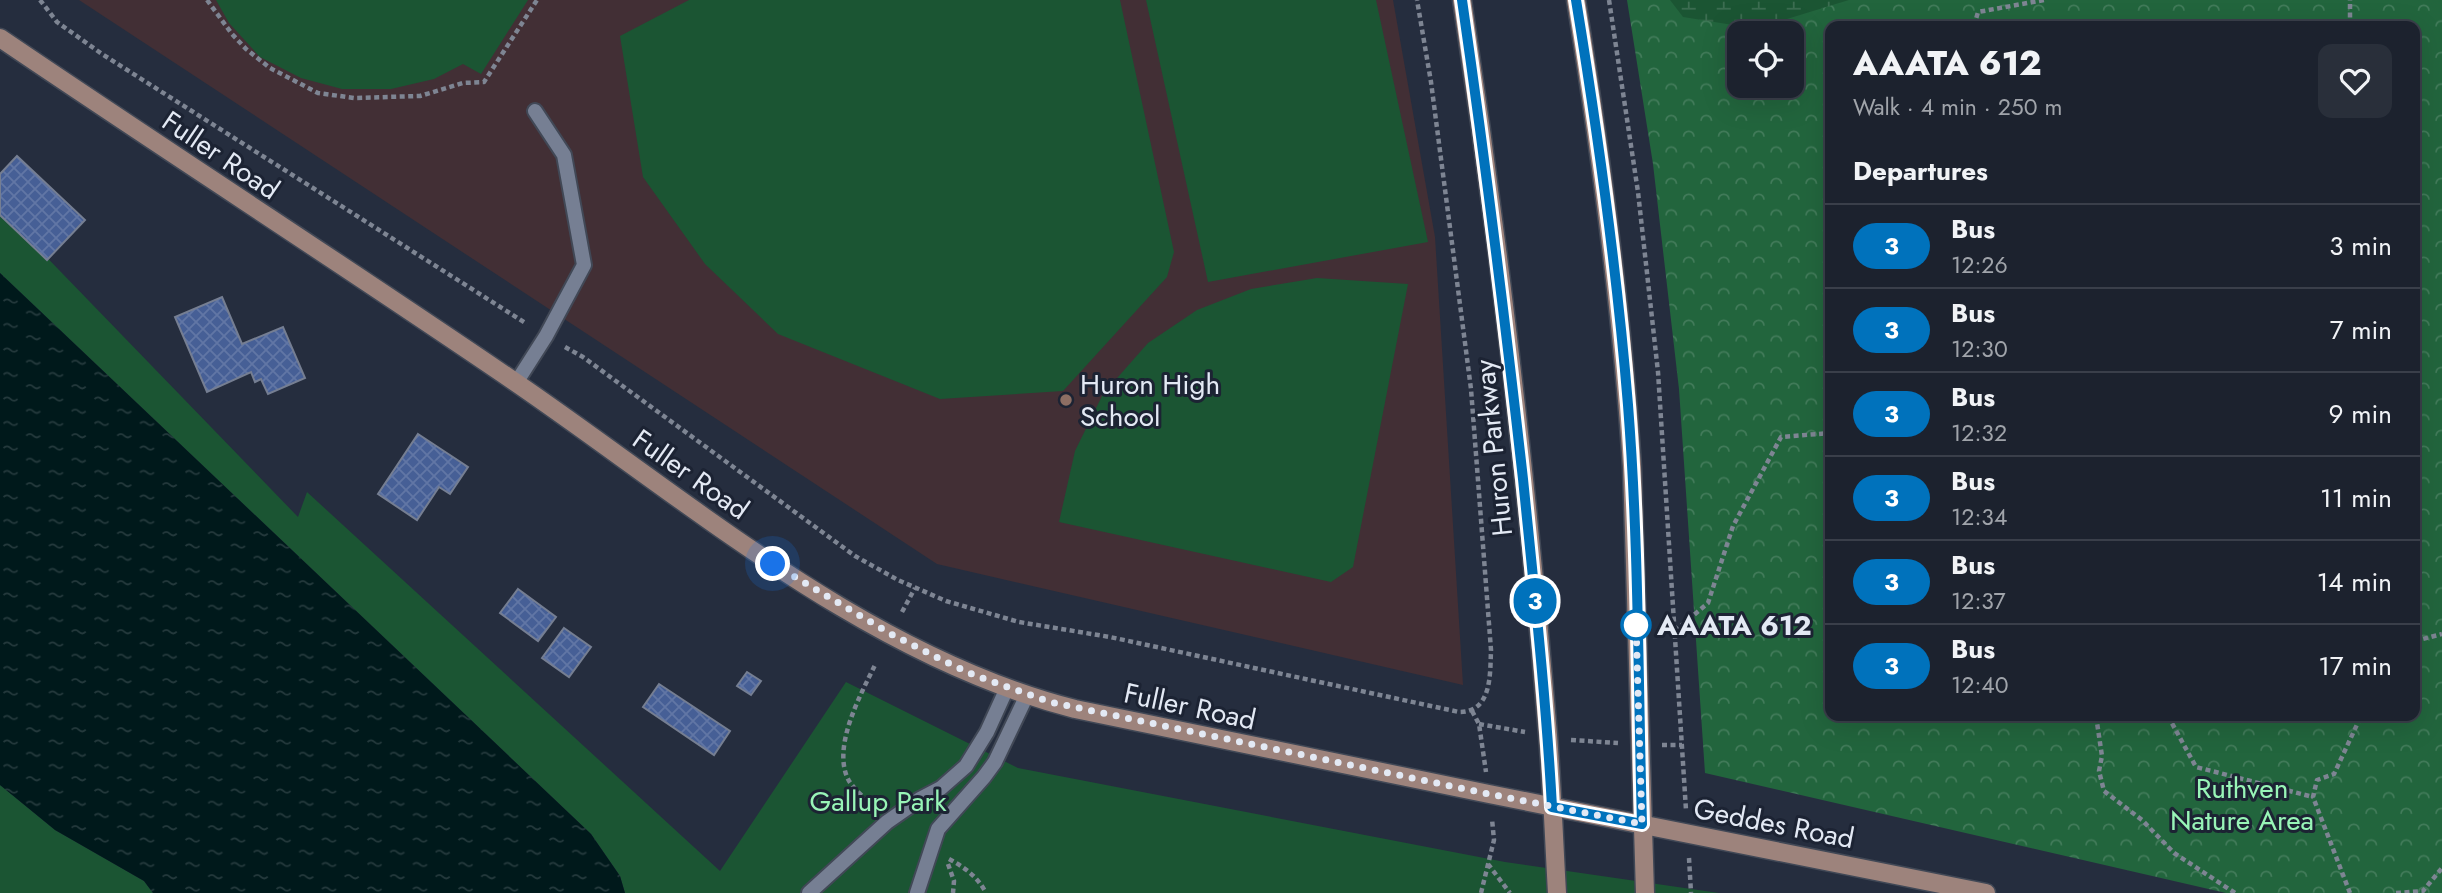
<!DOCTYPE html>
<html lang="en">
<head>
<meta charset="utf-8">
<style>
  body { margin:0; font-family:Jost,sans-serif; background:#292f3a; color:#f1f3f6; height:100vh; display:flex; flex-direction:column; font-size:26px; white-space:nowrap }
  * { box-sizing:border-box; margin:0 }
  p { font-size:23px; color:#a0a4aa }
  .icon { flex:none; width:38px; height:38px; fill:none; stroke:currentColor; stroke-width:2; stroke-linecap:round; stroke-linejoin:round }
  .map { position:relative; flex:1; overflow:hidden }
  .side { position:absolute; left:1825px; top:21px; width:595px; height:700px; display:flex; flex-direction:column; background:#1c222e; border-radius:14px; box-shadow:0 7px 28px #0002,0 0 0 2px #3a3f4a }
  .side>* { flex:none }
  .badge { padding:0 14px; border-radius:23px; font-size:24px; line-height:46px }
  .fabs { position:absolute; left:1727px; top:21px; display:grid; gap:14px }
  .fabs a { display:grid; place-items:center; width:77px; height:77px; border-radius:14px; background:#1c222e; box-shadow:0 7px 28px #0002,0 0 0 2px #3a3f4a; font-size:35px }
  .you { position:absolute; width:35px; height:35px; margin:-18px; border:5px solid #fff; border-radius:50%; background:#1a73e8; box-shadow:0 0 0 10px #1a73e833 }
  .map>.badge { position:absolute; translate:-50% -50%; box-shadow:0 0 0 4px #fff }
  h2 { padding:0 28px; font-size:26px; line-height:63px }
  .round { display:grid; place-items:center; flex:none; width:74px; height:74px; border-radius:14px; background:#292f3a }
  .summary { display:flex; align-items:center; justify-content:space-between; height:119px; padding:0 28px }
  h1 { font-size:33px; font-weight:800; line-height:52px }
  ul { padding:0; list-style:none }
  li { display:flex; align-items:center; gap:21px; height:84px; padding:0 28px; border-top:2px solid #3a3f4a }
  li div { flex:1 }
  li b { display:block; font-size:26px }
  li em { font-style:normal }
  li .badge { min-width:77px; font-weight:700; text-align:center }
  .map>svg:first-child { display:block }
  .education { fill:#422f35 }
  .forest { fill:url(#forest-crowns); fill-rule:evenodd }
  .wetland { fill:url(#wetland-marsh) }
  .green { fill:#1b5533 }
  .water { fill:url(#water-ripples) }
  .building { fill:url(#building-cross-hatch); stroke:#757e92; stroke-width:2 }
  .lines { fill:none; stroke-linecap:round; stroke-linejoin:round }
  .service-casing { stroke:#414856; stroke-width:18 }
  .secondary-casing { stroke:#414856; stroke-width:21 }
  .path { stroke:#7e8593; stroke-width:4.5; stroke-dasharray:5 3.5; stroke-linecap:butt }
  .service { stroke:#767f93; stroke-width:14 }
  .secondary { stroke:#9d837c; stroke-width:18 }
  .line-casing { stroke:#fff; stroke-width:16 }
  .line { stroke:#0072bc; stroke-width:10 }
  .walk { stroke:#e3e9f4; stroke-width:7; stroke-dasharray:0 12.6 }
  .education-dot { fill:#8d6e63; stroke:#1c2333; stroke-width:2.5 }
  .stop-dot { fill:#fff; stroke:#0072bc; stroke-width:3.5 }
  .labels { text-anchor:middle; stroke-width:6; stroke-linejoin:round; paint-order:stroke }
  .street-label { font-size:28px; fill:#e3e9f4; stroke:#1c2333 }
  .poi-label { font-size:28px; fill:#e3e9f4; stroke:#1c2333; text-anchor:start }
  .stop-label { font-size:28px; font-weight:bold; fill:#e3e9f4; stroke:#1c2333; text-anchor:start }
  .park-label { font-size:28px; fill:#98f5b7; stroke:#1c2333 }
</style>
</head>
<body>
<div class="map">
<svg width="2442" height="893" viewBox="0 0 2442 893">
  <defs>
    <pattern id="forest-crowns" width="20" height="18" patternUnits="userSpaceOnUse" patternTransform="scale(1.75)"><rect width="20" height="18" fill="#22653d"/><path d="M2 6a3 3 0 1 1 6 0M12 15a3 3 0 1 1 6 0" fill="none" stroke="#427b5a"/></pattern>
    <pattern id="wetland-marsh" width="20" height="14" patternUnits="userSpaceOnUse" patternTransform="scale(1.75)"><rect width="20" height="14" fill="#1b5533"/><path d="M1 5h8M5 5V1M11 12h8M15 12V8" fill="none" stroke="#3c6d51"/></pattern>
    <pattern id="water-ripples" width="26" height="14" patternUnits="userSpaceOnUse" patternTransform="scale(1.75)"><rect width="26" height="14" fill="#00191b"/><path d="M2 4q2-2 4 0t4 0M15 11q2-2 4 0t4 0" fill="none" stroke="#253a3d"/></pattern>
    <pattern id="building-cross-hatch" width="8" height="8" patternUnits="userSpaceOnUse" patternTransform="scale(1.75)"><rect width="8" height="8" fill="#465f96"/><path d="M0 0l8 8M0 8l8-8" fill="none" stroke="#6176a5"/></pattern>
  </defs>
  <rect width="100%" height="100%" fill="#252d3e"/>
  <path class="education" d="M79,0H1393L1435,237L1463,685L937,564Z"/>
  <path class="forest" d="M1627,0H2442V893H2226L1705,773L1679,389L1653,164ZM1830,26H2415V716H1830ZM1740,33H1792V86H1740Z"/>
  <path class="wetland" d="M1670,0H1849L1777,22L1733,25L1683,17Z"/>
  <g class="green">
    <path d="M216,0H528L481,74L463,64L434,79L391,89H342L301,78L260,57L229,23Z"/>
    <path d="M689,0H1120L1174,252L1167,277L1063,391L940,399L778,334L705,264L643,177L620,36Z"/>
    <path d="M1146,0H1376L1428,242L1208,282Z"/>
    <path d="M0,209L298,517L307,492L720,871L846,682L1018,768L1505,862L1719,893H625L620,876L591,834L0,273Z"/>
    <path d="M1317,278L1408,284L1353,567L1331,582L1059,522L1075,451L1103,394L1148,343L1197,310L1251,289Z"/>
    <path d="M0,785L55,830L144,881L153,893H0Z"/>
  </g>
  <path class="water" d="M0,273L591,834L620,876L625,893H153L144,881L55,830L0,785Z"/>
  <g class="building">
    <path d="M17,156L85,220L47,260L0,215V174Z"/>
    <path d="M222,297L242,344L283,327L305,378L268,394L261,379L255,382L251,372L207,392L175,317Z"/>
    <path d="M418,434L468,467L450,494L439,487L417,520L378,494Z"/>
    <path d="M518,589L556,617L538,641L500,613Z"/>
    <path d="M564,628L591,647L569,677L542,658Z"/>
    <path d="M747,672L761,681L751,695L737,686Z"/>
    <path d="M659,684L730,731L714,755L643,707Z"/>
  </g>
  <g class="lines">
    <g class="service-casing">
      <g id="service">
        <path d="M516,383L546,336L584,265L564,155L535,111"/>
        <path d="M809,893L887,822L920,799L941,788L966,766L987,732L1007,688"/>
        <path d="M917,893L938,829L984,777L995,762L1027,695"/>
      </g>
    </g>
    <g class="secondary-casing">
      <g id="secondary">
        <path d="M1462,0C1499,243 1528,489 1548,735C1552,787 1554,840 1557,893"/>
        <path d="M1576,0C1601,155 1622,311 1632,467L1645,893"/>
        <path d="M0,38C171,154 345,266 515,382C689,501 867,656 1075,709L1489,794L1986,893"/>
      </g>
    </g>
    <g class="path">
      <path d="M40,0L57,22L102,54L527,324"/>
      <path d="M207,0L232,34L246,49L270,68L318,93L354,98L420,96L463,83L484,82L537,0"/>
      <path d="M1609,0L1638,192L1658,372L1686,810"/>
      <path d="M1974,26L1978,12L2044,0"/>
      <path d="M2350,26V0"/>
      <path d="M565,347L583,357L855,556L898,580L946,601L1019,622L1110,637L1459,712C1492,712 1490,675 1491,650L1471,389L1431,82L1417,0"/>
      <path d="M902,612L915,588"/>
      <path d="M1675,631L1708,603L1733,526L1781,437L1830,433"/>
      <path d="M2415,641L2442,634"/>
      <path d="M1472,711L1479,724L1486,772"/>
      <path d="M2096,716L2102,756L2099,771L2104,791L2142,820L2174,853L2235,893"/>
      <path d="M2168,716L2196,767L2313,797"/>
      <path d="M1479,724L1525,732"/>
      <path d="M1571,740L1618,743"/>
      <path d="M1662,745H1682"/>
      <path d="M874,807C866,799 853,789 848,779C832,746 861,694 875,665"/>
      <path d="M1689,858L1691,893"/>
      <path d="M949,859C964,867 978,877 986,893"/>
      <path d="M948,864L954,881L953,893"/>
      <path d="M1488,864L1510,893"/>
      <path d="M1481,893L1494,840L1492,819"/>
      <path d="M2350,893L2313,797L2317,780L2334,774L2361,716"/>
      <path d="M2396,893L2423,891L2442,868"/>
    </g>
    <use href="#service" class="service"/>
    <use href="#secondary" class="secondary"/>
  </g>
  <g class="lines">
    <g class="line-casing">
      <path id="line" d="M1462,0C1485,159 1505,319 1523,479C1534,588 1546,697 1552,807L1642,824C1638,684 1639,544 1628,405C1617,270 1598,134 1576,0"/>
    </g>
    <use href="#line" class="line"/>
    <path class="walk" d="M773,564L891,634L942,660L974,675L1050,702L1489,794L1642,824L1636,625"/>
  </g>
  <circle class="education-dot" cx="1066" cy="400" r="7"/>
  <circle class="stop-dot" cx="1636" cy="625" r="14"/>
  <g class="labels">
    <g class="street-label">
      <text transform="translate(221 155) rotate(34)" y="10">Fuller Road</text>
      <text transform="translate(1493 448) rotate(-96)" y="10">Huron Parkway</text>
      <text transform="translate(691 474) rotate(35)" y="10">Fuller Road</text>
      <text transform="translate(1190 706) rotate(12)" y="10">Fuller Road</text>
      <text transform="translate(1774 823) rotate(11)" y="10">Geddes Road</text>
    </g>
    <g class="poi-label">
      <text x="1080" y="394">Huron High<tspan x="1080" dy="32">School</tspan></text>
    </g>
    <g class="stop-label">
      <text x="1657" y="635">AAATA 612</text>
    </g>
    <g class="park-label">
      <text x="2242" y="798">Ruthven<tspan x="2242" dy="32">Nature Area</tspan></text>
      <text x="878" y="811">Gallup Park</text>
    </g>
  </g>
</svg>
<div class="fabs">
<a><svg class="icon" aria-label="locate" viewBox="0 0 24 24"><circle cx="12" cy="12" r="6"/><path d="M12 2v4M12 18v4M2 12h4M18 12h4"/></svg></a>
</div>
<div class="you" style="left:773px;top:564px"></div>
<b class="badge" style="left:1535px;top:601px;background:#0072bc;color:#fff">3</b>
<section class="side">
<div class="summary"><div><h1>AAATA 612</h1><p>Walk · 4 min · 250 m</p></div><a class="round"><svg class="icon" aria-label="heart" viewBox="0 0 24 24"><path d="M12 20l-8-8c-3-5 5-10 8-4 3-6 11-1 8 4z"/></svg></a></div>
<h2>Departures</h2>
<ul>
<li><span class="badge" style="background:#0072bc;color:#fff">3</span><div><b>Bus</b><p>12:26</p></div><em>3 min</em></li>
<li><span class="badge" style="background:#0072bc;color:#fff">3</span><div><b>Bus</b><p>12:30</p></div><em>7 min</em></li>
<li><span class="badge" style="background:#0072bc;color:#fff">3</span><div><b>Bus</b><p>12:32</p></div><em>9 min</em></li>
<li><span class="badge" style="background:#0072bc;color:#fff">3</span><div><b>Bus</b><p>12:34</p></div><em>11 min</em></li>
<li><span class="badge" style="background:#0072bc;color:#fff">3</span><div><b>Bus</b><p>12:37</p></div><em>14 min</em></li>
<li><span class="badge" style="background:#0072bc;color:#fff">3</span><div><b>Bus</b><p>12:40</p></div><em>17 min</em></li>
</ul>
</section>
</div>
</body>
</html>
